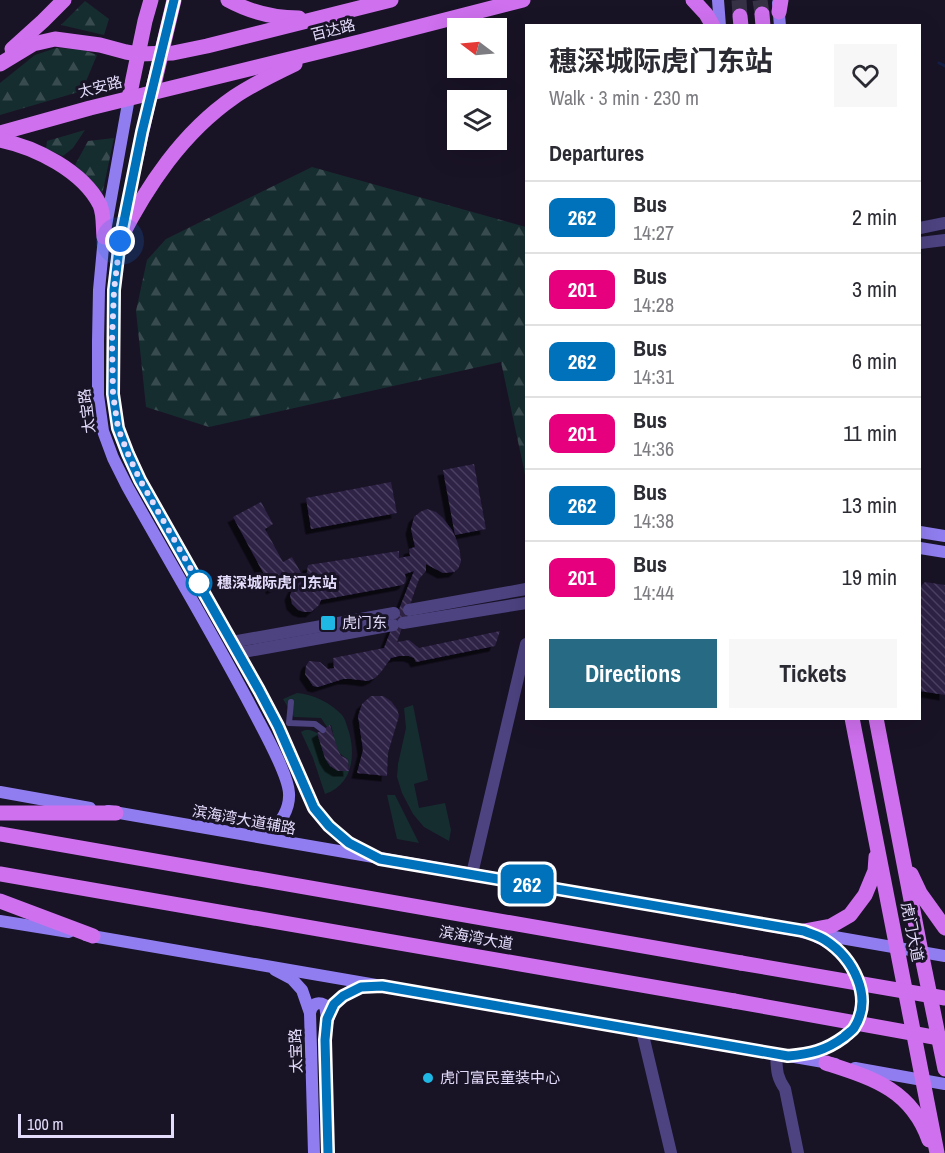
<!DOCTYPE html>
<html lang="en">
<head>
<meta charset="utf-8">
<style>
  body { margin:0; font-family:"Archivo Narrow","Noto Sans SC",sans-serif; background:#f7f7f7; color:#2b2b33; height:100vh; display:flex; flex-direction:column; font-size:22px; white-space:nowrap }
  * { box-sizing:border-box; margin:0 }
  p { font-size:20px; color:#7c7c81 }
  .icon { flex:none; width:33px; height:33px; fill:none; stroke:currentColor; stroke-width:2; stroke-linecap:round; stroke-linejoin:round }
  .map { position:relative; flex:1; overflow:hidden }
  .details { position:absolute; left:525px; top:24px; width:396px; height:696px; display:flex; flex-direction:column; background:#fff; border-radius:0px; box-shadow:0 6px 24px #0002 }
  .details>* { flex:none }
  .badge { padding:0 12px; border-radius:9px; font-size:21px; line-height:39px }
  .needle { width:39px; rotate:286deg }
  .controls { position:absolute; left:447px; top:18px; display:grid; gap:12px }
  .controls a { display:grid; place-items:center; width:60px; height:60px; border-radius:0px; background:#fff; box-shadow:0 6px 24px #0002; font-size:30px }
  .scale { position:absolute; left:18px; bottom:15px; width:156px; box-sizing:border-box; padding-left:6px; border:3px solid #e4dcfb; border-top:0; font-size:16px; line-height:21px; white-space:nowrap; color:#e4dcfb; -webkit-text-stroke:4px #191326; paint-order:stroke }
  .you { position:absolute; width:30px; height:30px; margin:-15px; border:4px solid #fff; border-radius:50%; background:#1a73e8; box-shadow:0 0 0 9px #1a73e833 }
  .map>.badge { position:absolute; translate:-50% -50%; box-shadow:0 0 0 3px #fff }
  h2 { padding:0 24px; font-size:22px; line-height:54px }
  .round { display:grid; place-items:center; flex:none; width:63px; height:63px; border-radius:0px; background:#f7f7f7 }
  .headline { display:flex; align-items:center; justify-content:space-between; height:102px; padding:0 24px }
  h1 { font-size:28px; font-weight:700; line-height:45px }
  .action { display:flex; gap:12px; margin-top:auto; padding:12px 24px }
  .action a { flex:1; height:69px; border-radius:0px; background:#266a83; color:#fff; font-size:24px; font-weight:700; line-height:69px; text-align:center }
  .action a+a { background:#f7f7f7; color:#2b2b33 }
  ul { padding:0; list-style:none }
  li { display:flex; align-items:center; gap:18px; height:72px; padding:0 24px; border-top:2px solid #e1e1e2 }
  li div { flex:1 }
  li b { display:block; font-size:22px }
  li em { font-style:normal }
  li .badge { min-width:66px; font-weight:700; text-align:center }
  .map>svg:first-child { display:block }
  .grass { fill:#162d2f }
  .forest { fill:url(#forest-firs) }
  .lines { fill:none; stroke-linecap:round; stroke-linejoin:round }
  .stream { stroke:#131f44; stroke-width:3 }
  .building { fill:url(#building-back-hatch); filter:url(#shadow) }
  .primary-tunnel { stroke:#373146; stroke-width:15; stroke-dasharray:15 8; stroke-linecap:butt }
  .service { stroke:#4d4380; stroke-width:6 }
  .minor { stroke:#4d4380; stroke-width:12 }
  .tertiary { stroke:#4d4380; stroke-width:12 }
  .secondary { stroke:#907ef0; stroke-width:12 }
  .primary { stroke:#cf70ee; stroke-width:15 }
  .primary-bridge { stroke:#cf70ee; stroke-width:15 }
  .line-casing { stroke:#fff; stroke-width:14 }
  .line { stroke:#0072bc; stroke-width:9 }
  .walk { stroke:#e4dcfb; stroke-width:6; stroke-dasharray:0 10.8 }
  .stop-dot { fill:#fff; stroke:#0072bc; stroke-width:3 }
  .poi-dot { fill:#1fb7e4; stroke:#191326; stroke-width:2 }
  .labels { text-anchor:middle; stroke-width:6; stroke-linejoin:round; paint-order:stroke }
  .street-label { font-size:15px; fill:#e4dcfb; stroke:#191326 }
  .stop-label { font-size:15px; font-weight:bold; fill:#e4dcfb; stroke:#191326; text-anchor:start }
  .poi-label { font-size:15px; fill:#e4dcfb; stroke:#191326; text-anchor:start }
</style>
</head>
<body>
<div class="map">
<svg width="945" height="1153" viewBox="0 0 945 1153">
  <defs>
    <pattern id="forest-firs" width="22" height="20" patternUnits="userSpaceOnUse" patternTransform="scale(1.5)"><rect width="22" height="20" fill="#162d2f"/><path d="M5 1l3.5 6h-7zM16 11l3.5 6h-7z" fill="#384b4e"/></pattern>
    <pattern id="building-back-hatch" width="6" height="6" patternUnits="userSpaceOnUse" patternTransform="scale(1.5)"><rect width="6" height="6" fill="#2d2145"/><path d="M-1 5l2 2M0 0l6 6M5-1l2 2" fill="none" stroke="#4b4161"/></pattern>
    <filter id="shadow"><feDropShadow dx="-5.5" dy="5.5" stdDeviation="0" flood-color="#0009"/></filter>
  </defs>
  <rect width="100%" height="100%" fill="#191326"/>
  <g class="grass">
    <path d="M297,693C313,694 331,703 342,715C346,720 347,727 349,732C356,756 352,785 325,794L313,758L301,732C307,728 311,730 317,733L325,758L349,771L348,759C334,753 335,738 331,725L327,727L321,718L294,717L283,699Z"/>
    <path d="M413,705L428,780L414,784L419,808L445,803L451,830L449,841L424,827L413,814L402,793L397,777L398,764L406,728L404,708Z"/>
    <path d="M387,795H395L419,843L397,839Z"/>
  </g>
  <g class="forest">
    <path d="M85,1L109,19L104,35L61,25Z"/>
    <path d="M56,48L81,49L97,55L82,91L0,115V83L35,55Z"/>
    <path d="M85,130L73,148L63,156L46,149L47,141Z"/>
    <path d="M114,138L102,195L94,183L75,165L88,141Z"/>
    <path d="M312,167L526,227V479L501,362L209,427L146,407L136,311L147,260L166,239Z"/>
  </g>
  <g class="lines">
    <path class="stream" d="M939,63L945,66"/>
  </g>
  <g class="building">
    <path d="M474,464L486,529L455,535L443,470Z"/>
    <path d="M391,482L397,513L311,529L306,498Z"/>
    <path d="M261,502L273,524L265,529L283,562L292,557L301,573L272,589L233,517Z"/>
    <path d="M427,509L436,512L443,518L452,530L457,541L460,552L461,562L458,569L454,572L443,573L426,564V571L419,579L397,642L409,640L419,648L500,631L495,646L416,662L414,658L409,656H399L391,658L381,672L375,678L368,681L351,679H343L318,687L313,686L305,674L306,666L309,661L320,662L328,669L334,668L333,658L384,648L414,571L405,574L406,580L405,583L402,585L321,600L319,605L311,612H304L298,610L292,604L290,595L294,586L306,578L308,565L399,551V558L410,556L409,549L415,547L411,529L414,517L420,512Z"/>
    <path d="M925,582L945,585V695L920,691V587Z"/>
    <path d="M371,696H383L391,701L397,709L399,716L388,753L387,776L357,773L363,750L358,716L362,704Z"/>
    <path d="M330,725L338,750L341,756L348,759L349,771H338L330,766L325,758L317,733Z"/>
  </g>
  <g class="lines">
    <g class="primary-tunnel">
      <path d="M739,0L740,16"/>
      <path d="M760,0L762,14"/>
    </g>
    <path class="service" d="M291,702L289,723L315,724L323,730"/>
    <g class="minor">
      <path d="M409,610L526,589"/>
      <path d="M403,623L526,603"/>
      <path d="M232,642L394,613"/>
      <path d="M238,653L393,625"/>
      <path d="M472,874L526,644"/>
      <path d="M642,1031L671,1153"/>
      <path d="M776,1054C777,1069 776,1076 785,1089L798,1153"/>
    </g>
    <g class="tertiary">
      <path d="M920,228L945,223"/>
      <path d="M920,243L945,240"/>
    </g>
    <g class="secondary">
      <path d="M718,0L720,26"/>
      <path d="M778,3L780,26"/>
      <path d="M152,93L119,241L114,290L113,394L118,428L128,454L140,480L259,690L278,726L314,808L329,826L349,843L368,853"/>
      <path d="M129,98L104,237L99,290L98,341V395L103,431L113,458L127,486C170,563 216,639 257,718C266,735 288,775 289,793C290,808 281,825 268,831C264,833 258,834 254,835"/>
      <path d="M920,532L945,536"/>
      <path d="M920,548L945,552"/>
      <path d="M0,792L90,808"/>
      <path d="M108,811L945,956"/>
      <path d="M0,921L69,932"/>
      <path d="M86,935L835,1064"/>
      <path d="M275,970L292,979L302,990L310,1013L314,1153"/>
      <path d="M310,1013C312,1004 317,1001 325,1005L327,1018"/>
      <path d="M801,1055C817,1054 844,1042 854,1028C856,1026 856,1023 857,1020C871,987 848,950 817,937"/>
      <path d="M855,1068L945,1084"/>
      <path d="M328,1153C327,1130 327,1107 326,1084C325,1059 321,1030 333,1007C340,993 358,987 372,986"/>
    </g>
    <g class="primary">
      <path d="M228,0C250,12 274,18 299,18"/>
      <path d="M693,0L706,14L713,26"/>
      <path d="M779,12L781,0"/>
      <path d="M762,14L763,26"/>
      <path d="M740,16L741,26"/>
      <path d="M12,49L43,21L64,0"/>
      <path d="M0,64L33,44L55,39L100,45L126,52L138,54L173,53L207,46L391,0"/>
      <path d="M152,93L174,0"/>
      <path d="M129,98L145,21L151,0"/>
      <path d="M0,133L90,108L363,41L523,0"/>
      <path d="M0,140C35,147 83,171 100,205C104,214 103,227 104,237"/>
      <path d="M119,241C147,186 182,133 234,97C253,84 274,74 295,64"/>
      <path d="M852,718L937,1153"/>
      <path d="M876,718L921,952L945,1069"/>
      <path d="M0,813H116"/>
      <path d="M0,834L741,963"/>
      <path d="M0,874L734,1001"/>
      <path d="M911,874L920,893L945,928"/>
      <path d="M0,901L93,936"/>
      <path d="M804,931L831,926L850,915L865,895L875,871L876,857"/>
      <path d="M826,1063C872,1078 911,1089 929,1140"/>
    </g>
    <g class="primary-bridge">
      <path d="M741,963L945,998"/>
      <path d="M734,1001L945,1039"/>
    </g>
  </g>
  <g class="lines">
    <g class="line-casing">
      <path id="line" d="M174,0L142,132L120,241L114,290L113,394L118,428L128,454L140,480L259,690L278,726L314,808L329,826L349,843L380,859L804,931C811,934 819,936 825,940C853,958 874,997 854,1028C852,1031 847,1034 844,1037C825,1051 810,1054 788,1056L382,986L361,987L343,996L334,1004L327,1019L325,1040L328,1153"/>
    </g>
    <use href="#line" class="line"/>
    <path class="walk" d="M120,241L114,290L112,341L113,394L118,428L128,454L140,480L199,583"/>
  </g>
  <circle class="stop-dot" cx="199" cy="583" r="12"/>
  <g class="poi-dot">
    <rect x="320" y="615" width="16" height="16" rx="3"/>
    <circle cx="428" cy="1078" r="6"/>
  </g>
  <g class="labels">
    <g class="street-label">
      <text transform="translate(333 30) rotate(-14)" y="5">百达路</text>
      <text transform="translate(100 87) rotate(-14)" y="5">太安路</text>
      <text transform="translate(87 411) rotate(-97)" y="5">太宝路</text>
      <text transform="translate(244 820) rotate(10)" y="5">滨海湾大道辅路</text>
      <text transform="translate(912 932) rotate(79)" y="5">虎门大道</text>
      <text transform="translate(476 938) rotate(10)" y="5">滨海湾大道</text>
      <text transform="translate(296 1051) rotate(-92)" y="5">太宝路</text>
    </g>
    <g class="stop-label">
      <text x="217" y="588">穗深城际虎门东站</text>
    </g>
    <g class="poi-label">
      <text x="342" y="628">虎门东</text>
      <text x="440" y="1083">虎门富民童装中心</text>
    </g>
  </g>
</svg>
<div class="controls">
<a><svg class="needle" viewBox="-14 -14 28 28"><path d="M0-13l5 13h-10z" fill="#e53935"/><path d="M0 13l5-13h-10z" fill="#7c7c81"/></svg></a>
<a><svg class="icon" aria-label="layers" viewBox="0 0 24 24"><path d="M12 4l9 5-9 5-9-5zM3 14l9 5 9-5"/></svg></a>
</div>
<div class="scale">100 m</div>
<div class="you" style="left:120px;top:241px"></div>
<b class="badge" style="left:527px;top:884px;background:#0072bc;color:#fff">262</b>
<section class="details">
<div class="headline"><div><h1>穗深城际虎门东站</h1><p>Walk · 3 min · 230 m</p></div><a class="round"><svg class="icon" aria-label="heart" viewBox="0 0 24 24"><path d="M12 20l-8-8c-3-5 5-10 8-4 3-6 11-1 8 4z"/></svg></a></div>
<h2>Departures</h2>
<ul>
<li><span class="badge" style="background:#0072bc;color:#fff">262</span><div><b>Bus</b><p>14:27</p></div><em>2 min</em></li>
<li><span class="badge" style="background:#e6007e;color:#fff">201</span><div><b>Bus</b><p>14:28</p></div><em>3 min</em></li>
<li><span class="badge" style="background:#0072bc;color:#fff">262</span><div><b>Bus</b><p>14:31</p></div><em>6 min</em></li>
<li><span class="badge" style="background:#e6007e;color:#fff">201</span><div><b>Bus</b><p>14:36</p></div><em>11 min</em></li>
<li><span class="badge" style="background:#0072bc;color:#fff">262</span><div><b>Bus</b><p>14:38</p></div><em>13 min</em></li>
<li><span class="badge" style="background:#e6007e;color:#fff">201</span><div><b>Bus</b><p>14:44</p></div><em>19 min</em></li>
</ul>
<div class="action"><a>Directions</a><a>Tickets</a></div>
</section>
</div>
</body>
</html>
